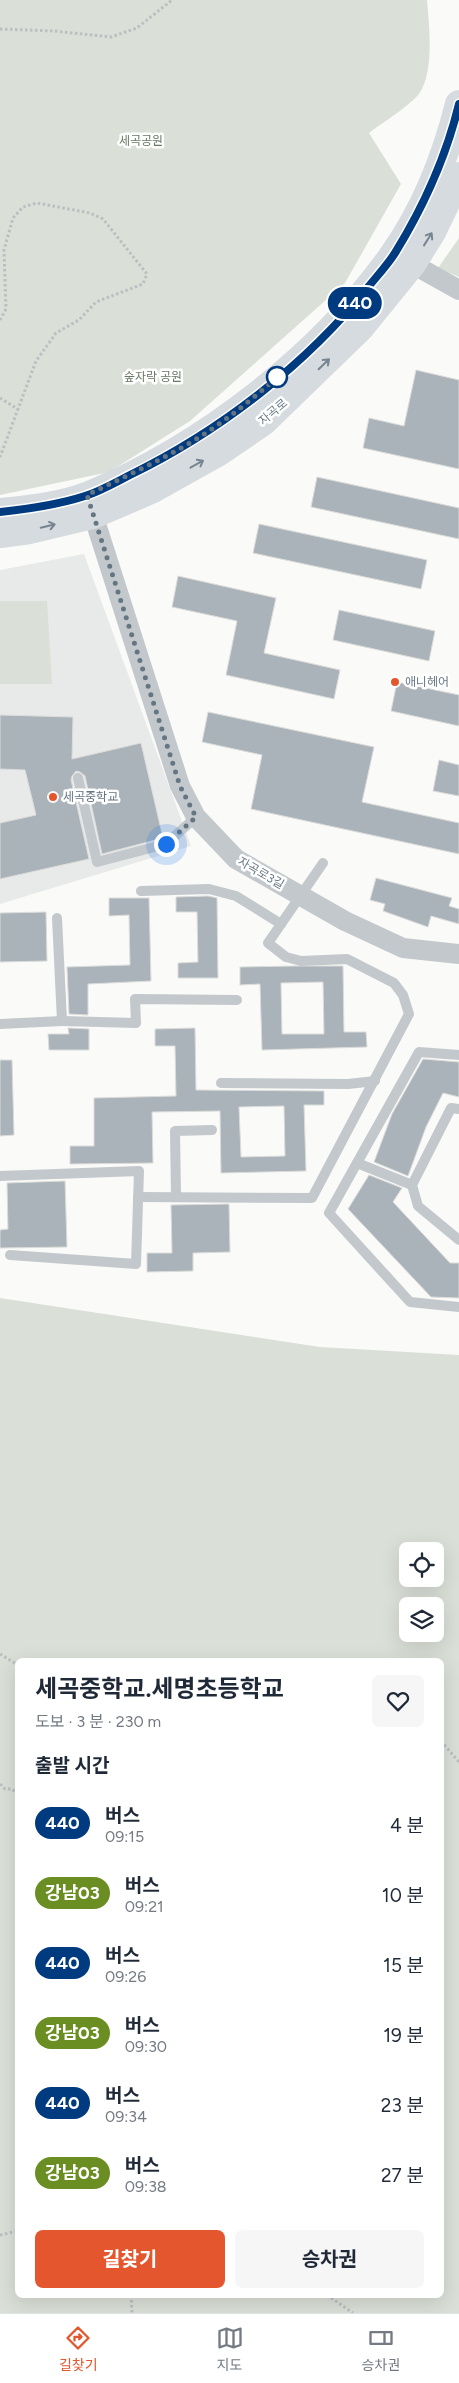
<!DOCTYPE html>
<html lang="ko">
<head>
<meta charset="utf-8">
<style>
  body { margin:0; font-family:Figtree,"Noto Sans KR",sans-serif; background:#f6f6f7; color:#1f2937; height:100vh; display:flex; flex-direction:column; font-size:19px; white-space:nowrap }
  * { box-sizing:border-box; margin:0 }
  p { font-size:16px; color:#747a83 }
  .icon { flex:none; width:28px; height:28px; fill:none; stroke:currentColor; stroke-width:2; stroke-linecap:round; stroke-linejoin:round }
  .map { position:relative; flex:1; overflow:hidden }
  .drawer { position:absolute; left:15px; top:1658px; width:429px; height:640px; display:flex; flex-direction:column; background:#fff; border-radius:8px; box-shadow:0 5px 20px #0002 }
  .drawer>* { flex:none }
  .badge { padding:0 10px; border-radius:16px; font-size:18px; line-height:32px }
  .buttons { position:absolute; left:399px; top:1542px; display:grid; gap:10px }
  .buttons a { display:grid; place-items:center; width:45px; height:45px; border-radius:8px; background:#fff; box-shadow:0 5px 20px #0002; font-size:25px }
  .you { position:absolute; width:25px; height:25px; margin:-12px; border:4px solid #fff; border-radius:50%; background:#1a73e8; box-shadow:0 0 0 8px #1a73e833 }
  .map>.badge { position:absolute; translate:-50% -50%; box-shadow:0 0 0 2px #fff }
  h2 { padding:0 20px; font-size:19px; line-height:45px }
  .round { display:grid; place-items:center; flex:none; width:52px; height:52px; border-radius:8px; background:#f6f6f7 }
  .head { display:flex; align-items:center; justify-content:space-between; height:85px; padding:0 20px }
  h1 { font-size:24px; font-weight:700; line-height:38px }
  .cta { display:flex; gap:10px; margin-top:auto; padding:10px 20px }
  .cta a { flex:1; height:58px; border-radius:8px; background:#e4572e; color:#fff; font-size:20px; font-weight:700; line-height:58px; text-align:center }
  .cta a+a { background:#f6f6f7; color:#1f2937 }
  ul { padding:0; list-style:none }
  li { display:flex; align-items:center; gap:15px; height:70px; padding:0 20px }
  li div { flex:1 }
  li b { display:block; font-size:19px }
  li em { font-style:normal }
  li .badge { min-width:55px; font-weight:700; text-align:center }
  .tabs { display:flex; justify-content:space-around; align-items:center; height:70px; border-top:1px solid #e0e1e3; background:#fff; font-size:14px; color:#747a83 }
  .tabs a { display:grid; justify-items:center; gap:2px }
  .tabs .active { color:#e4572e }
  .map>svg:first-child { display:block }
  .built { fill:#e8e9e9 }
  .green { fill:#dadfd7; fill-rule:evenodd }
  .building { fill:#aab3b9; stroke:#dcdcda; fill-rule:evenodd }
  .lines { fill:none; stroke-linecap:round; stroke-linejoin:round }
  .path { stroke:#bbbfc2; stroke-width:3; stroke-dasharray:2.5 2.5; stroke-linecap:butt }
  .service { stroke:#c3c8cc; stroke-width:10 }
  .minor { stroke:#c3c8cc; stroke-width:20 }
  .secondary { stroke:#d6dbdf; stroke-width:28 }
  .oneway { stroke:#768591 }
  .line-casing { stroke:#fff; stroke-width:11 }
  .line { stroke:#003b80; stroke-width:8 }
  .walk { stroke:#657683; stroke-width:5; stroke-dasharray:0 9 }
  .stop-dot { fill:#fff; stroke:#003b80; stroke-width:2.5 }
  .poi-dot { fill:#e4572e; stroke:#fff; stroke-width:2 }
  .labels { text-anchor:middle; stroke-width:5; stroke-linejoin:round; paint-order:stroke }
  .park-label { font-size:12px; fill:#687a64; stroke:#fff }
  .street-label { font-size:12px; fill:#657683; stroke:#fff }
  .poi-label { font-size:12px; fill:#657683; stroke:#fff; text-anchor:start }
</style>
</head>
<body>
<div class="map">
<svg width="459" height="2313" viewBox="0 0 459 2313">
  <rect width="100%" height="100%" fill="#fafaf8"/>
  <path class="built" d="M84,554L191,846L0,904V570Z"/>
  <g class="green">
    <path d="M0,0H427C429,25 435,74 418,95C408,107 382,123 369,133L401,184L345,283L190,421L109,472L0,495Z"/>
    <path d="M459,238V277L438,268Z"/>
    <path d="M0,601H47L52,684H0Z"/>
    <path d="M0,1298L320,1347L459,1355V2313H0ZM408,1551H435V1579H408ZM408,1606H435V1634H408ZM18,1660H441V2295H18Z"/>
  </g>
  <g class="building">
    <path d="M416,370L459,380V469L363,448L369,418L404,426Z"/>
    <path d="M317,477L459,508V539L311,507Z"/>
    <path d="M259,524L427,560L421,589L253,553Z"/>
    <path d="M178,576L276,598L264,653L340,670L334,699L226,675L237,621L172,607Z"/>
    <path d="M339,610L435,631L429,661L333,640Z"/>
    <path d="M397,682L459,695V726L391,711Z"/>
    <path d="M208,712L374,747L362,802L459,823V854L251,809L262,755L202,742Z"/>
    <path d="M0,715L73,717L72,759L141,743L163,838L102,854L85,776L80,772L76,771L72,776L71,780L89,859L0,879V823L36,815L25,770L0,769Z"/>
    <path d="M439,760L459,765V796L433,791Z"/>
    <path d="M376,878L452,898L449,906L459,909V924L431,916L428,927L383,911L385,904L370,900Z"/>
    <path d="M208,896L217,898L218,978H178V963L198,962L197,912H176V897Z"/>
    <path d="M109,898H149L151,981L88,984V1015L69,1014L67,967L130,965L129,915L109,916Z"/>
    <path d="M46,912L47,961L0,962V913Z"/>
    <path d="M294,966H343L344,1032H366L367,1047L262,1050L260,984L240,985V967ZM323,982L324,1034H282L281,983Z"/>
    <path d="M68,1028L89,1029V1050H49L48,1034H69Z"/>
    <path d="M195,1028L196,1090L324,1091V1105H304L306,1171L221,1173L220,1111L152,1112L153,1163L70,1164V1146H94V1098L176,1096L175,1046H155V1029ZM284,1106L285,1156L241,1157L239,1107Z"/>
    <path d="M423,1059L459,1062V1097L443,1093L426,1127L408,1176L374,1162L392,1114Z"/>
    <path d="M0,1060H12L14,1135L0,1136Z"/>
    <path d="M369,1175L402,1188L393,1202L450,1263H459V1298L431,1297L348,1209Z"/>
    <path d="M65,1181L67,1247L0,1248V1230L8,1229L7,1183Z"/>
    <path d="M229,1204L230,1252L193,1253V1271L147,1272V1253H172L171,1205Z"/>
  </g>
  <g class="lines">
    <g class="path">
      <path d="M0,29L54,31L111,37L137,28L172,0"/>
      <path d="M0,320L6,309L4,250L13,218L23,207L37,203L90,213L103,219L147,274L143,284L96,302L79,320L56,333L36,361L0,457"/>
      <path d="M0,398L19,410"/>
      <path d="M0,1654L18,1665"/>
      <path d="M441,1741L459,1762"/>
      <path d="M0,1784L5,1789H12L18,1795"/>
      <path d="M0,2235L18,2231"/>
      <path d="M131,2295L132,2313"/>
      <path d="M327,2295L353,2313"/>
    </g>
    <g class="service">
      <path d="M78,778L97,862L166,844L196,817"/>
      <path d="M141,891L209,889L236,896L281,924"/>
      <path d="M62,1021L136,1023L135,999L237,1000"/>
      <path d="M0,1024L62,1021L57,918"/>
      <path d="M459,1055L419,1052L329,1213L410,1302L459,1307"/>
      <path d="M221,1083L348,1084L375,1081"/>
      <path d="M459,1109L451,1108L412,1185L418,1206L459,1240"/>
      <path d="M357,1163L412,1185"/>
      <path d="M0,1176L139,1171L136,1264L10,1255"/>
      <path d="M176,1196L175,1131L212,1130"/>
      <path d="M138,1197L312,1198L409,1014L403,995L394,983L347,959L301,961L286,957L268,943L323,863"/>
    </g>
    <g class="minor">
      <path d="M400,257L459,290"/>
      <path d="M89,502L180,786L196,817L236,859L345,921L403,948L459,954"/>
    </g>
    <g class="secondary">
      <path d="M0,512C29,509 61,506 89,495C204,447 321,357 393,255C425,210 446,156 459,104"/>
      <path d="M0,534L30,530L93,515L151,490L219,452L263,422L360,328L412,264L432,232L459,176"/>
    </g>
  </g>
  <defs><path id="oneway-shaft" d="M-6 0H5M1.5-3L5.5 0L1.5 3" fill="none" stroke-width="1.6" stroke-linecap="round" stroke-linejoin="round" transform="scale(1.25)"/></defs>
  <g class="oneway">
    <use href="#oneway-shaft" transform="translate(428 239) rotate(-58)"/>
    <use href="#oneway-shaft" transform="translate(324 364) rotate(-44)"/>
    <use href="#oneway-shaft" transform="translate(197 464) rotate(-29)"/>
    <use href="#oneway-shaft" transform="translate(48 526) rotate(-13)"/>
  </g>
  <g class="lines">
    <g class="line-casing">
      <path id="line" d="M0,512C29,509 57,505 85,496C101,491 116,482 130,475C220,431 307,364 369,286C378,275 388,264 395,253C424,206 446,157 459,104"/>
    </g>
    <use href="#line" class="line"/>
    <path class="walk" d="M166,844L196,817L180,786L87,495C128,475 171,456 209,431C234,414 257,395 279,376L277,377"/>
  </g>
  <circle class="stop-dot" cx="277" cy="377" r="10"/>
  <g class="poi-dot">
    <circle cx="395" cy="682" r="5"/>
    <circle cx="53" cy="797" r="5"/>
  </g>
  <g class="labels">
    <g class="park-label">
      <text x="141" y="145">세곡공원</text>
      <text x="153" y="381">숲자락 공원</text>
    </g>
    <g class="street-label">
      <text transform="translate(273 412) rotate(-40)" y="4">자곡로</text>
      <text transform="translate(261 873) rotate(30)" y="4">자곡로3길</text>
    </g>
    <g class="poi-label">
      <text x="405" y="686">애니헤어</text>
      <text x="63" y="801">세곡중학교</text>
    </g>
  </g>
</svg>
<div class="buttons">
<a><svg class="icon" aria-label="locate" viewBox="0 0 24 24"><circle cx="12" cy="12" r="6"/><path d="M12 2v4M12 18v4M2 12h4M18 12h4"/></svg></a>
<a><svg class="icon" aria-label="layers" viewBox="0 0 24 24"><path d="M12 4l9 5-9 5-9-5zM3 14l9 5 9-5"/></svg></a>
</div>
<div class="you" style="left:166px;top:844px"></div>
<b class="badge" style="left:355px;top:303px;background:#003b80;color:#fff">440</b>
<section class="drawer">
<div class="head"><div><h1>세곡중학교.세명초등학교</h1><p>도보 · 3 분 · 230 m</p></div><a class="round"><svg class="icon" aria-label="heart" viewBox="0 0 24 24"><path d="M12 20l-8-8c-3-5 5-10 8-4 3-6 11-1 8 4z"/></svg></a></div>
<h2>출발 시간</h2>
<ul>
<li><span class="badge" style="background:#003b80;color:#fff">440</span><div><b>버스</b><p>09:15</p></div><em>4 분</em></li>
<li><span class="badge" style="background:#6b8e23;color:#fff">강남03</span><div><b>버스</b><p>09:21</p></div><em>10 분</em></li>
<li><span class="badge" style="background:#003b80;color:#fff">440</span><div><b>버스</b><p>09:26</p></div><em>15 분</em></li>
<li><span class="badge" style="background:#6b8e23;color:#fff">강남03</span><div><b>버스</b><p>09:30</p></div><em>19 분</em></li>
<li><span class="badge" style="background:#003b80;color:#fff">440</span><div><b>버스</b><p>09:34</p></div><em>23 분</em></li>
<li><span class="badge" style="background:#6b8e23;color:#fff">강남03</span><div><b>버스</b><p>09:38</p></div><em>27 분</em></li>
</ul>
<div class="cta"><a>길찾기</a><a>승차권</a></div>
</section>
</div>
<nav class="tabs">
<a class="active"><svg class="icon" aria-label="directions" viewBox="0 0 24 24"><path d="M12 3l9 9-9 9-9-9zM9 14v-3h6M13 9l2 2-2 2"/></svg>길찾기</a>
<a><svg class="icon" aria-label="map" viewBox="0 0 24 24"><path d="M3 6l6-2 6 2 6-2v14l-6 2-6-2-6 2zM9 4v14M15 6v14"/></svg>지도</a>
<a><svg class="icon" aria-label="tickets" viewBox="0 0 24 24"><path d="M3 7h18v10H3zM15 7v10"/></svg>승차권</a>
</nav>
</body>
</html>
